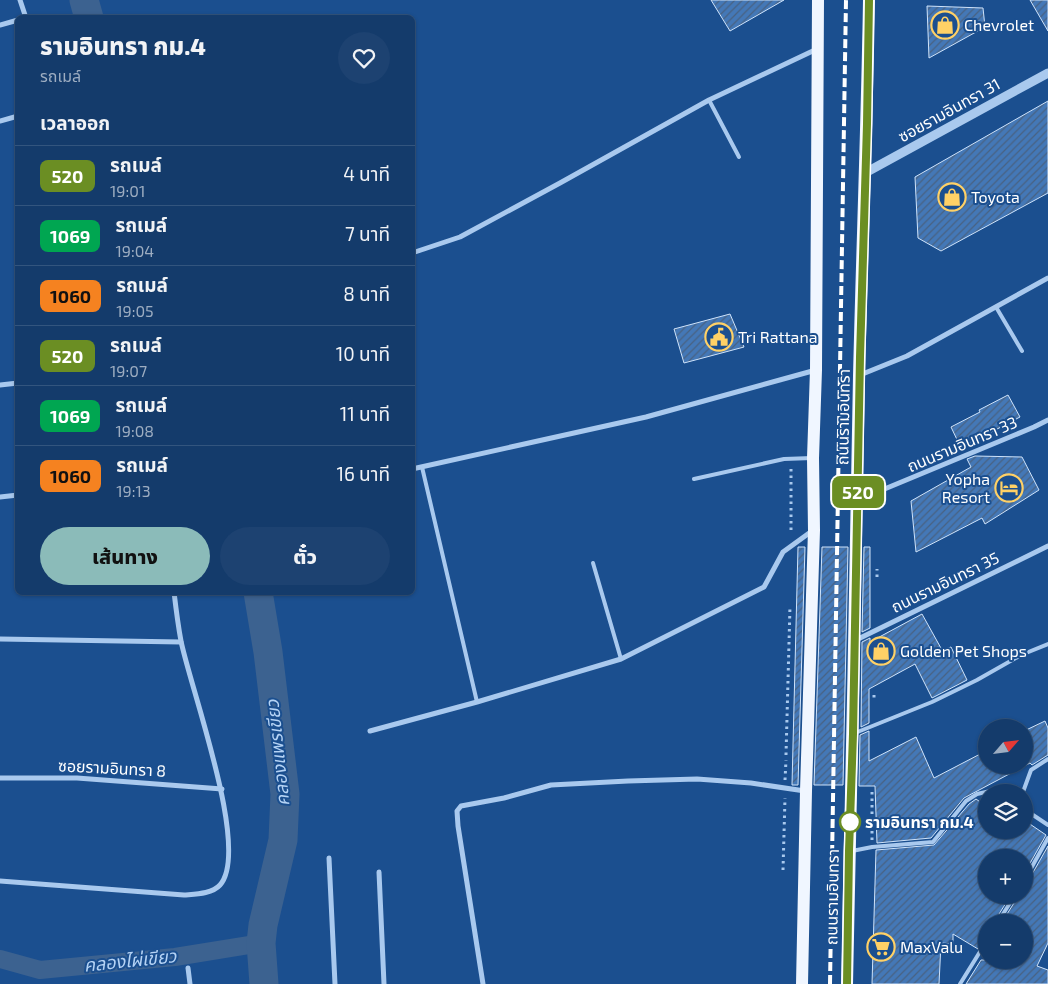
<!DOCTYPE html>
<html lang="th">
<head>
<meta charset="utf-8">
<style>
  body { margin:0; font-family:"Exo 2","Noto Sans Thai",sans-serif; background:#1d4271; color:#f1f3f6; height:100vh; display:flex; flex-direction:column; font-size:19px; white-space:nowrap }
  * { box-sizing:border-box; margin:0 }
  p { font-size:16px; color:#9dadc1 }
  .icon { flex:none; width:28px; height:28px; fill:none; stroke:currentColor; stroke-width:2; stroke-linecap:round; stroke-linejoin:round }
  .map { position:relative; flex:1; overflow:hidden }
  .panel { position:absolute; left:15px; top:15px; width:400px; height:580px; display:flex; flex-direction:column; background:#143b6b; border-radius:8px; box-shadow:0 1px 4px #0004,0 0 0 1px #33557e }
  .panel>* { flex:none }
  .badge { padding:0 10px; border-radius:8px; font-size:18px; line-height:32px }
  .needle { width:32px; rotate:62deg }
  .fabs { position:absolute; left:978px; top:719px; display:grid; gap:10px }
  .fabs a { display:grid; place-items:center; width:55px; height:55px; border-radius:50%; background:#143b6b; box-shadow:0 1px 4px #0004,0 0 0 1px #33557e; font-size:25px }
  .map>.badge { position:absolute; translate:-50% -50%; box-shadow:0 0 0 2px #fff }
  h2 { padding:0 25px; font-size:19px; line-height:45px }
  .round { display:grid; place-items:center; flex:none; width:52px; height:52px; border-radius:26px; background:#1d4271 }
  .headline { display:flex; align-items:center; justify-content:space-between; height:85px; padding:0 25px }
  h1 { font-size:24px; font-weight:800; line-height:38px }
  .button { display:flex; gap:10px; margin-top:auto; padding:10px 25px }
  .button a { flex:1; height:58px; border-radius:30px; background:#8bbbb9; color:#111; font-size:20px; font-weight:800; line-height:58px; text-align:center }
  .button a+a { background:#1d4271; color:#f1f3f6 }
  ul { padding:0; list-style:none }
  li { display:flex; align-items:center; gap:15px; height:60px; padding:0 25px; border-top:1px solid #33557e }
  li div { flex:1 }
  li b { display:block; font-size:19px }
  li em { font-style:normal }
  li .badge { min-width:55px; font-weight:700; text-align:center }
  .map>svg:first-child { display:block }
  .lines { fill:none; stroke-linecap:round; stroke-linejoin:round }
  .canal { stroke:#3c6290; stroke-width:18 }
  .river { stroke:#3c6290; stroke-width:29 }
  .building { fill:url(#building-hatch); stroke:#cfe3fa }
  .path { stroke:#a9c9ee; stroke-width:3; stroke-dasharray:2.5 4; stroke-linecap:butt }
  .service { stroke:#a9c9ee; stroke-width:4 }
  .minor { stroke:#a9c9ee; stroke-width:5 }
  .tertiary { stroke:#a9c9ee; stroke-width:9 }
  .primary { stroke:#f0f6ff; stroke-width:12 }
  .rail { stroke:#fff; stroke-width:4; stroke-dasharray:9 4; stroke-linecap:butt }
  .line-casing { stroke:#fff; stroke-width:11 }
  .line { stroke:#6b8e23; stroke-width:8 }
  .stop-dot { fill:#fff; stroke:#6b8e23; stroke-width:2.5 }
  .labels { text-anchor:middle; stroke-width:4; stroke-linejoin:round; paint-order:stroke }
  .poi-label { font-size:16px; fill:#fff; stroke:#1b4f8f; text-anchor:start }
  .street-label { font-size:16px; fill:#fff; stroke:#1b4f8f }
  .stop-label { font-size:16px; font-weight:bold; fill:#fff; stroke:#1b4f8f; text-anchor:start }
  .water-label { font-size:18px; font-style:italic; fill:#b5d3f5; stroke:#1b4f8f }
</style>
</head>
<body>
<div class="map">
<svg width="1048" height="984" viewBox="0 0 1048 984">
  <defs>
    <pattern id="building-hatch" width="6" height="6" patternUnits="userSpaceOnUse" patternTransform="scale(1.25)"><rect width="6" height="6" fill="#4478b7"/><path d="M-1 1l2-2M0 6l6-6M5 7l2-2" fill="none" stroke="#486282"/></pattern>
  </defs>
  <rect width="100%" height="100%" fill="#1b4f8f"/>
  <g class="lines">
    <path class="canal" d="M0,959L40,970L175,957L261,943"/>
    <g class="river">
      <path d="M84,0L89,18"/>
      <path d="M258,592L268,652L285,794L283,840L263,925L261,943L264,984"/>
    </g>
  </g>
  <g class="building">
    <path d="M711,0H784L730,31Z"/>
    <path d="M1030,0H1048V31Z"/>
    <path d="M927,6L983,8L985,27L929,58Z"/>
    <path d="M1048,101V193L941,251L918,238L915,177Z"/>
    <path d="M730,314L744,347L684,363L674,329Z"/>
    <path d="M1008,395L1020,417L961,448L951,427L980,412L979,410Z"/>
    <path d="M975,456L1022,457L1039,490L985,524L982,518L916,552L911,501L971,467L967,459Z"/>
    <path d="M798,547H805L798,785H792Z"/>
    <path d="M822,547H848L843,785H814Z"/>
    <path d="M864,547H870V628L862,632Z"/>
    <path d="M922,614L942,650L951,647L967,680L932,698L915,664L869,689V723L861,727L862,642L870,638V642Z"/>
    <path d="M1045,721L1048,728V755L1032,765L1030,763L964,798L931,838L877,843L875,786H859L860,735L869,731V761L916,737L934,778L986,751V765H1024V731Z"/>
    <path d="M976,799L986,806V830H1024V820L1046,835L1024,874V858H986V895H1011L994,922H986V938L983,940L978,949L953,934V944L941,943L939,984H872L876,850L934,845L969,804Z"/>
    <path d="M1048,846V943L1037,966L1048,970V984H966L981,960H1024V922H1002L1019,895H1024V885L1027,883Z"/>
  </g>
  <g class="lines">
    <g class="path">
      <path d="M791,530V467"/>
      <path d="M877,577V569"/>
      <path d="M874,695V699"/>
      <path d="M786,755L790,606"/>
      <path d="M785,780L786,760"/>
      <path d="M872,840V790"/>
      <path d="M783,870L785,798"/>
    </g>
    <g class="service">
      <path d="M709,100L739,157"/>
      <path d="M996,307L1022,351"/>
      <path d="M422,467L477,702"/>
      <path d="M694,479L784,459L812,458"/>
      <path d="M593,563L621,659"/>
      <path d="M855,733L932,702L977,680L1021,655L1048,644"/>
      <path d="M1023,792L1031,770L1048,759"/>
      <path d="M1024,809L1048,825"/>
      <path d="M852,851L872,847L933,842L966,801L977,794L995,790L999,792"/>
      <path d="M1024,881L1048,838"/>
      <path d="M998,922L1015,895"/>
      <path d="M960,984L986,942"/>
    </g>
    <g class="minor">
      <path d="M20,0L26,18"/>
      <path d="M0,25L18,20"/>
      <path d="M0,121L18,116"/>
      <path d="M412,253L460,237L560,183L709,100L817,49"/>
      <path d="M860,375L907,356L1048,278"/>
      <path d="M0,385L18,383"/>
      <path d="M412,469L646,417L816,370"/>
      <path d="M0,497L18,495"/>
      <path d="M858,500L1034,427L1048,420"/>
      <path d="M0,639L181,642"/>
      <path d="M854,641L1048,546"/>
      <path d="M370,731L477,702L621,659L764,587L783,552L812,531"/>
      <path d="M0,778H77L222,789"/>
      <path d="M329,858L335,984"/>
      <path d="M379,872L384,984"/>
      <path d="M0,881L184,895C195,894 212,894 220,885C251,850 190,687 181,641C178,625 176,609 174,592"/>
      <path d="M188,968L190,984"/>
      <path d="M483,984L458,826L457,811L461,806L504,798L551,785L628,781L697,779L751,783L805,791"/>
    </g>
    <path class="tertiary" d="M865,173L1048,73"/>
    <g class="primary">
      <path d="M802,984L806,791L814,530L813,458L816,370L818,0"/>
      <path d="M847,984C851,781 856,579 859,376C862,250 867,125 869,0"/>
    </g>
    <path class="rail" d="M830,984L846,0"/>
  </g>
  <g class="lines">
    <g class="line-casing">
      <path id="line" d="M847,984L849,851L853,734L860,357L867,124L869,0"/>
    </g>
    <use href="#line" class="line"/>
  </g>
  <defs>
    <g id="shop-ring" transform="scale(1.4375)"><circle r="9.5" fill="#1b4f8f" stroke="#ffd166" stroke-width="1.5"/><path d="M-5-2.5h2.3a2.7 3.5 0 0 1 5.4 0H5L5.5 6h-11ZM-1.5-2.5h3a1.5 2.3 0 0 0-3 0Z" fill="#ffd166"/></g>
    <g id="civic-ring" transform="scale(1.4375)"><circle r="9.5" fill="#1b4f8f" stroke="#ffd166" stroke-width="1.5"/><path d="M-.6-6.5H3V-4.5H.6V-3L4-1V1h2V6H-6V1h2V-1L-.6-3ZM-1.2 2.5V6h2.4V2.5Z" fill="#ffd166"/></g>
    <g id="hotel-ring" transform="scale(1.4375)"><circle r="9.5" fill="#1b4f8f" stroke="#ffd166" stroke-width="1.5"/><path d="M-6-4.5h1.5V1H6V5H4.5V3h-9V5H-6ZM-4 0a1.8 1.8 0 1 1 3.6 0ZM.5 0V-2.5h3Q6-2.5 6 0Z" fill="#ffd166"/></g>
    <g id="supermarket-ring" transform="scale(1.4375)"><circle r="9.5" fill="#1b4f8f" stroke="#ffd166" stroke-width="1.5"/><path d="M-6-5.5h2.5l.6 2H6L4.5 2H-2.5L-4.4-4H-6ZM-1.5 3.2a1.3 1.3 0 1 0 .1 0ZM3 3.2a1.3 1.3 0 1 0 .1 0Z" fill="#ffd166"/></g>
  </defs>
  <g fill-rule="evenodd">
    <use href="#shop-ring" x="945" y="25"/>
    <use href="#shop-ring" x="952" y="197"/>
    <use href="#civic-ring" x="719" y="337"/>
    <use href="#hotel-ring" x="1009" y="488"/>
    <use href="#shop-ring" x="881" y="651"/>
    <use href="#supermarket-ring" x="881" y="947"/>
  </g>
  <circle class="stop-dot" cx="850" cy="822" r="10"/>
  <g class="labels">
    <g class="poi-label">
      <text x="964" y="31">Chevrolet</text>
      <text x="971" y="203">Toyota</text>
      <text x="738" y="343">Tri Rattana</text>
      <text x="990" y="485" text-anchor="end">Yopha<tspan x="990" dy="18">Resort</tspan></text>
      <text x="900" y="657">Golden Pet Shops</text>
      <text x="900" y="953">MaxValu</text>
    </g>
    <g class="street-label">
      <text transform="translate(949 110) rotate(-29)" y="6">ซอยรามอินทรา 31</text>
      <text transform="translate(843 417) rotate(-89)" y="6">ถนนรามอินทรา</text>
      <text transform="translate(962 444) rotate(-23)" y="6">ถนนรามอินทรา 33</text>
      <text transform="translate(945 582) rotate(-26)" y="6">ถนนรามอินทรา 35</text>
      <text transform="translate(112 768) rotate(3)" y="6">ซอยรามอินทรา 8</text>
      <text transform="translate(832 897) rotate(-89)" y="6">ถนนรามอินทรา</text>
    </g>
    <g class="stop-label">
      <text x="865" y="828">รามอินทรา กม.4</text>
    </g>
    <g class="water-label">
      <text transform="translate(278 753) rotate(-96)" y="6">คลองแพรเขียว</text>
      <text transform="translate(130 961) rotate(-6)" y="6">คลองไผ่เขียว</text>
    </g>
  </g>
</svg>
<div class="fabs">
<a><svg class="needle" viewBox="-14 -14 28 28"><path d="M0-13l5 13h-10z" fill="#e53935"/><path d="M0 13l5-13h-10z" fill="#9dadc1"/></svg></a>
<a><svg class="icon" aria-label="layers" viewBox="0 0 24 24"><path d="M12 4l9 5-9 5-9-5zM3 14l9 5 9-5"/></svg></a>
<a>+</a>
<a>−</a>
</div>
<b class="badge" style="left:858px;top:492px;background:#6b8e23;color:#fff">520</b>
<section class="panel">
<div class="headline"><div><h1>รามอินทรา กม.4</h1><p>รถเมล์</p></div><a class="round"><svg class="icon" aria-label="heart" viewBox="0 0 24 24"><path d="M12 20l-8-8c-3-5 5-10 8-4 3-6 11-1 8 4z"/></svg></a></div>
<h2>เวลาออก</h2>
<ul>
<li><span class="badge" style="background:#6b8e23;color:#fff">520</span><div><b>รถเมล์</b><p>19:01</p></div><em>4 นาที</em></li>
<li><span class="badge" style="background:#00a651;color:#fff">1069</span><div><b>รถเมล์</b><p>19:04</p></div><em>7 นาที</em></li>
<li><span class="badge" style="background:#f58220;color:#111">1060</span><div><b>รถเมล์</b><p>19:05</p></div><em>8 นาที</em></li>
<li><span class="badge" style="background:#6b8e23;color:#fff">520</span><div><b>รถเมล์</b><p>19:07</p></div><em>10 นาที</em></li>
<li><span class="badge" style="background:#00a651;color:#fff">1069</span><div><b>รถเมล์</b><p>19:08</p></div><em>11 นาที</em></li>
<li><span class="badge" style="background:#f58220;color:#111">1060</span><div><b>รถเมล์</b><p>19:13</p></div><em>16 นาที</em></li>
</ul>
<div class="button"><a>เส้นทาง</a><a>ตั๋ว</a></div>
</section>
</div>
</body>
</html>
